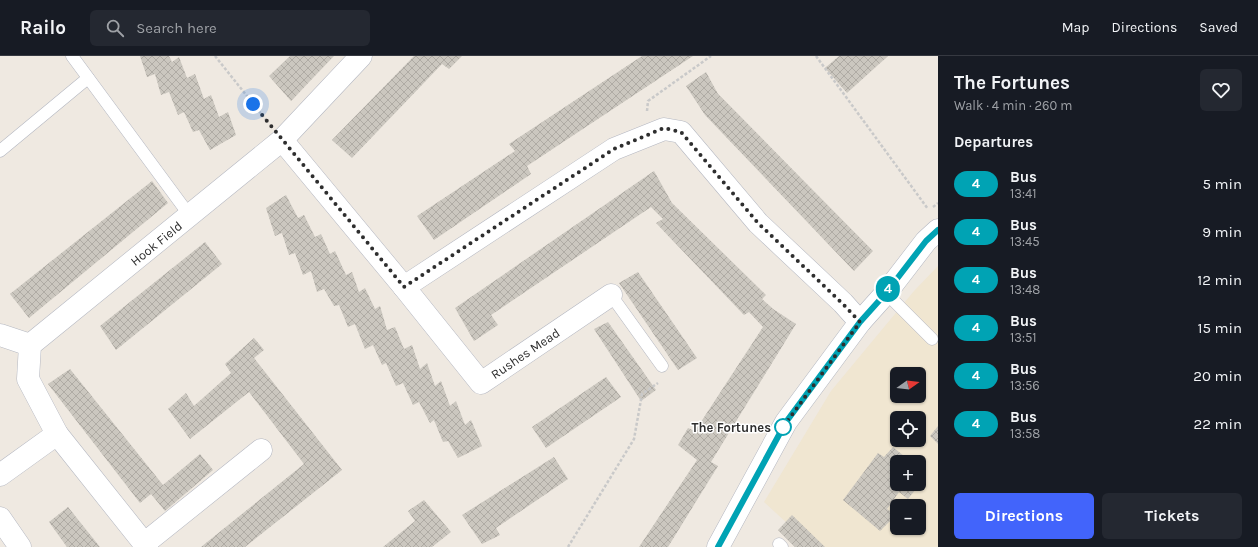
<!DOCTYPE html>
<html lang="en">
<head>
<meta charset="utf-8">
<style>
  body { margin:0; font-family:Karla,sans-serif; background:#242831; color:#f1f3f6; height:100vh; display:flex; flex-direction:column; font-size:15px; white-space:nowrap }
  * { box-sizing:border-box; margin:0 }
  p { font-size:13px; color:#9ea1a6 }
  .icon { flex:none; width:22px; height:22px; fill:none; stroke:currentColor; stroke-width:2; stroke-linecap:round; stroke-linejoin:round }
  .map { position:relative; flex:1; overflow:hidden }
  .panel { display:flex; flex-direction:column; background:#171b24; width:320px }
  .panel>* { flex:none }
  .badge { padding:0 8px; border-radius:13px; font-size:14px; line-height:26px }
  .needle { width:26px; rotate:76deg }
  .tools { position:absolute; left:890px; top:311px; display:grid; gap:8px }
  .tools a { display:grid; place-items:center; width:36px; height:36px; border-radius:6px; background:#171b24; box-shadow:0 1px 3px #0004; font-size:20px }
  .you { position:absolute; width:20px; height:20px; margin:-10px; border:3px solid #fff; border-radius:50%; background:#1a73e8; box-shadow:0 0 0 6px #1a73e833 }
  .map>.badge { position:absolute; translate:-50% -50%; box-shadow:0 0 0 2px #fff }
  h2 { padding:0 16px; font-size:15px; line-height:36px }
  .round { display:grid; place-items:center; flex:none; width:42px; height:42px; border-radius:6px; background:#242831 }
  .overview { display:flex; align-items:center; justify-content:space-between; height:68px; padding:0 16px }
  h1 { font-size:19px; font-weight:700; line-height:30px }
  .cta { display:flex; gap:8px; margin-top:auto; padding:8px 16px }
  .cta a { flex:1; height:46px; border-radius:6px; background:#4264fb; color:#fff; font-size:16px; font-weight:700; line-height:46px; text-align:center }
  .cta a+a { background:#242831; color:#f1f3f6 }
  ul { padding:0; list-style:none }
  li { display:flex; align-items:center; gap:12px; height:48px; padding:0 16px }
  li div { flex:1 }
  li b { display:block; font-size:15px }
  li em { font-style:normal }
  li .badge { min-width:44px; font-weight:700; text-align:center }
  header { display:flex; align-items:center; gap:24px; box-sizing:border-box; height:56px; padding:0 20px; background:#171b24; border-bottom:1px solid #363941 }
  header strong { font-size:19px }
  nav { display:flex; gap:22px; margin-inline-start:auto; font-size:14px }
  .search { width:280px; height:36px; background:#242831; display:flex; align-items:center; gap:10px; box-sizing:border-box; padding:0 14px; border-radius:6px; color:#9ea1a6; font-size:15px }
  main { display:flex; flex:1; min-height:0 }
  .map>svg:first-child { display:block }
  .education { fill:#f0e6d1; fill-rule:evenodd }
  .building { fill:url(#building-cross-hatch) }
  .lines { fill:none; stroke-linecap:round; stroke-linejoin:round }
  .service-casing { stroke:#b4b7c1; stroke-width:13 }
  .minor-casing { stroke:#b4b7c1; stroke-width:23 }
  .tertiary-casing { stroke:#b4b7c1; stroke-width:23 }
  .path { stroke:#c9c9c9; stroke-width:2.5; stroke-dasharray:3 2; stroke-linecap:butt }
  .service { stroke:#fff; stroke-width:12 }
  .minor { stroke:#fff; stroke-width:22 }
  .tertiary { stroke:#fff; stroke-width:22 }
  .line-casing { stroke:#fff; stroke-width:9 }
  .line { stroke:#00a3b4; stroke-width:6 }
  .walk { stroke:#2e2e2e; stroke-width:4; stroke-dasharray:0 7.2 }
  .stop-dot { fill:#fff; stroke:#00a3b4; stroke-width:2 }
  .labels { text-anchor:middle; stroke-width:3; stroke-linejoin:round; paint-order:stroke }
  .street-label { font-size:13px; fill:#2e2e2e; stroke:#fff }
  .stop-label { font-size:13px; font-weight:bold; fill:#2e2e2e; stroke:#fff; text-anchor:end }
</style>
</head>
<body>
<header>
<strong>Railo</strong>
<div class="search"><svg class="icon" aria-label="search" viewBox="0 0 24 24"><circle cx="10" cy="10" r="6"/><path d="M15 15l6 6"/></svg>Search here</div>
<nav><a>Map</a><a>Directions</a><a>Saved</a></nav>
</header>
<main>
<div class="map">
<svg width="938" height="491" viewBox="0 0 938 491">
  <defs>
    <pattern id="building-cross-hatch" width="8" height="8" patternUnits="userSpaceOnUse"><rect width="8" height="8" fill="#cbc7bf"/><path d="M0 0l8 8M0 8l8-8" fill="none" stroke="#afaba4"/></pattern>
  </defs>
  <rect width="100%" height="100%" fill="#efe9e1"/>
  <path class="education" d="M938,210V491H813L764,446L831,335L914,235ZM897,318H919V340H897ZM897,362H919V384H897ZM897,406H919V428H897ZM897,450H919V472H897Z"/>
  <g class="building">
    <path d="M140,0H169L172,6L179,1L187,22L195,18L204,43L211,39L219,61L228,56L236,79L210,94L199,74L193,76L184,56L178,59L169,36L161,39L155,18L147,21Z"/>
    <path d="M290,0H334L291,45L269,20Z"/>
    <path d="M414,0H462L449,13L442,8L352,102L332,84Z"/>
    <path d="M642,0H693L527,110L531,118L434,184L417,160L515,95L509,88Z"/>
    <path d="M839,0H888L847,37L825,12Z"/>
    <path d="M706,16L718,38L873,195L854,215L705,59L686,30Z"/>
    <path d="M654,115L672,147L766,239L762,243L773,253L796,268L711,406L718,410L668,491H639L697,404L678,389L688,372L695,375L763,271L749,256L744,259L656,167L663,163L651,151L491,259L498,269L474,285L455,252Z"/>
    <path d="M152,125L168,147L29,262L10,238Z"/>
    <path d="M286,139L298,162L304,159L315,181L321,178L330,198L335,195L346,219L352,216L359,236L365,232L375,253L380,250L387,274L395,271L404,293L412,289L420,313L427,307L435,330L441,325L450,350L456,345L465,369L471,364L482,390L458,402L448,385L443,386L434,364L430,367L419,346L413,349L403,327L396,330L386,307L382,309L373,289L365,293L355,268L348,271L339,249L334,250L324,233L317,236L311,215L303,219L295,197L289,199L282,177L275,180L266,152Z"/>
    <path d="M205,186L222,208L116,294L100,270Z"/>
    <path d="M638,216L697,302L678,314L619,227Z"/>
    <path d="M608,266L656,334L641,345L594,273Z"/>
    <path d="M254,282L264,294L254,302L342,414L245,491H201L304,408L249,336L190,383L168,353L186,337L194,350L231,317L225,308Z"/>
    <path d="M70,313L163,429L200,398L213,414L165,455L151,438L140,447L48,328Z"/>
    <path d="M606,321L621,341L546,392L532,371Z"/>
    <path d="M938,370V388L930,380Z"/>
    <path d="M893,391L911,406H897V428H920L908,443L899,436L887,453L896,459L880,475L843,444L878,397L884,401Z"/>
    <path d="M554,401L568,423L496,472L500,479L482,488L462,459Z"/>
    <path d="M424,444L451,476L432,491H383L415,465L408,455Z"/>
    <path d="M68,451L100,491H67L49,466Z"/>
    <path d="M792,459L825,491H795L778,474Z"/>
  </g>
  <g class="lines">
    <g class="service-casing">
      <g id="service">
        <path d="M72,0L190,160"/>
        <path d="M0,95L88,22"/>
        <path d="M886,237L932,283"/>
        <path d="M611,239L662,310"/>
        <path d="M779,488L782,491"/>
      </g>
    </g>
    <g class="minor-casing">
      <g id="minor">
        <path d="M361,0L282,84L404,231L481,327L611,239"/>
        <path d="M404,231L614,93L664,73L681,76L758,167L843,247L860,266"/>
        <path d="M0,279L30,289"/>
        <path d="M0,419L57,378"/>
        <path d="M0,462L20,491"/>
        <path d="M145,487L261,394"/>
        <path d="M147,491L57,378L28,323L30,289L282,84"/>
      </g>
    </g>
    <g class="tertiary-casing">
      <path id="tertiary" d="M718,491L786,366L860,266L886,237L926,185L938,174"/>
    </g>
    <g class="path">
      <path d="M215,0L267,65"/>
      <path d="M816,0L928,153"/>
      <path d="M647,55L648,45L711,0"/>
      <path d="M933,151L938,147"/>
      <path d="M568,491L634,383L642,338L658,327"/>
    </g>
    <use href="#service" class="service"/>
    <use href="#minor" class="minor"/>
    <use href="#tertiary" class="tertiary"/>
  </g>
  <g class="lines">
    <g class="line-casing">
      <path id="line" d="M718,491L786,366L860,266L886,237L926,185L938,174"/>
    </g>
    <use href="#line" class="line"/>
    <path class="walk" d="M253,48L404,231L614,93L664,72L681,76L758,167L843,248L860,266L783,371"/>
  </g>
  <circle class="stop-dot" cx="783" cy="371" r="8"/>
  <g class="labels">
    <g class="street-label">
      <text transform="translate(156 187) rotate(-39)" y="5">Hook Field</text>
      <text transform="translate(525 297) rotate(-34)" y="5">Rushes Mead</text>
    </g>
    <g class="stop-label">
      <text x="771" y="376">The Fortunes</text>
    </g>
  </g>
</svg>
<div class="tools">
<a><svg class="needle" viewBox="-14 -14 28 28"><path d="M0-13l5 13h-10z" fill="#e53935"/><path d="M0 13l5-13h-10z" fill="#9ea1a6"/></svg></a>
<a><svg class="icon" aria-label="locate" viewBox="0 0 24 24"><circle cx="12" cy="12" r="6"/><path d="M12 2v4M12 18v4M2 12h4M18 12h4"/></svg></a>
<a>+</a>
<a>−</a>
</div>
<div class="you" style="left:253px;top:48px"></div>
<b class="badge" style="left:888px;top:233px;background:#00a3b4;color:#fff">4</b>
</div>
<section class="panel">
<div class="overview"><div><h1>The Fortunes</h1><p>Walk · 4 min · 260 m</p></div><a class="round"><svg class="icon" aria-label="heart" viewBox="0 0 24 24"><path d="M12 20l-8-8c-3-5 5-10 8-4 3-6 11-1 8 4z"/></svg></a></div>
<h2>Departures</h2>
<ul>
<li><span class="badge" style="background:#00a3b4;color:#fff">4</span><div><b>Bus</b><p>13:41</p></div><em>5 min</em></li>
<li><span class="badge" style="background:#00a3b4;color:#fff">4</span><div><b>Bus</b><p>13:45</p></div><em>9 min</em></li>
<li><span class="badge" style="background:#00a3b4;color:#fff">4</span><div><b>Bus</b><p>13:48</p></div><em>12 min</em></li>
<li><span class="badge" style="background:#00a3b4;color:#fff">4</span><div><b>Bus</b><p>13:51</p></div><em>15 min</em></li>
<li><span class="badge" style="background:#00a3b4;color:#fff">4</span><div><b>Bus</b><p>13:56</p></div><em>20 min</em></li>
<li><span class="badge" style="background:#00a3b4;color:#fff">4</span><div><b>Bus</b><p>13:58</p></div><em>22 min</em></li>
</ul>
<div class="cta"><a>Directions</a><a>Tickets</a></div>
</section>
</main>
</body>
</html>
